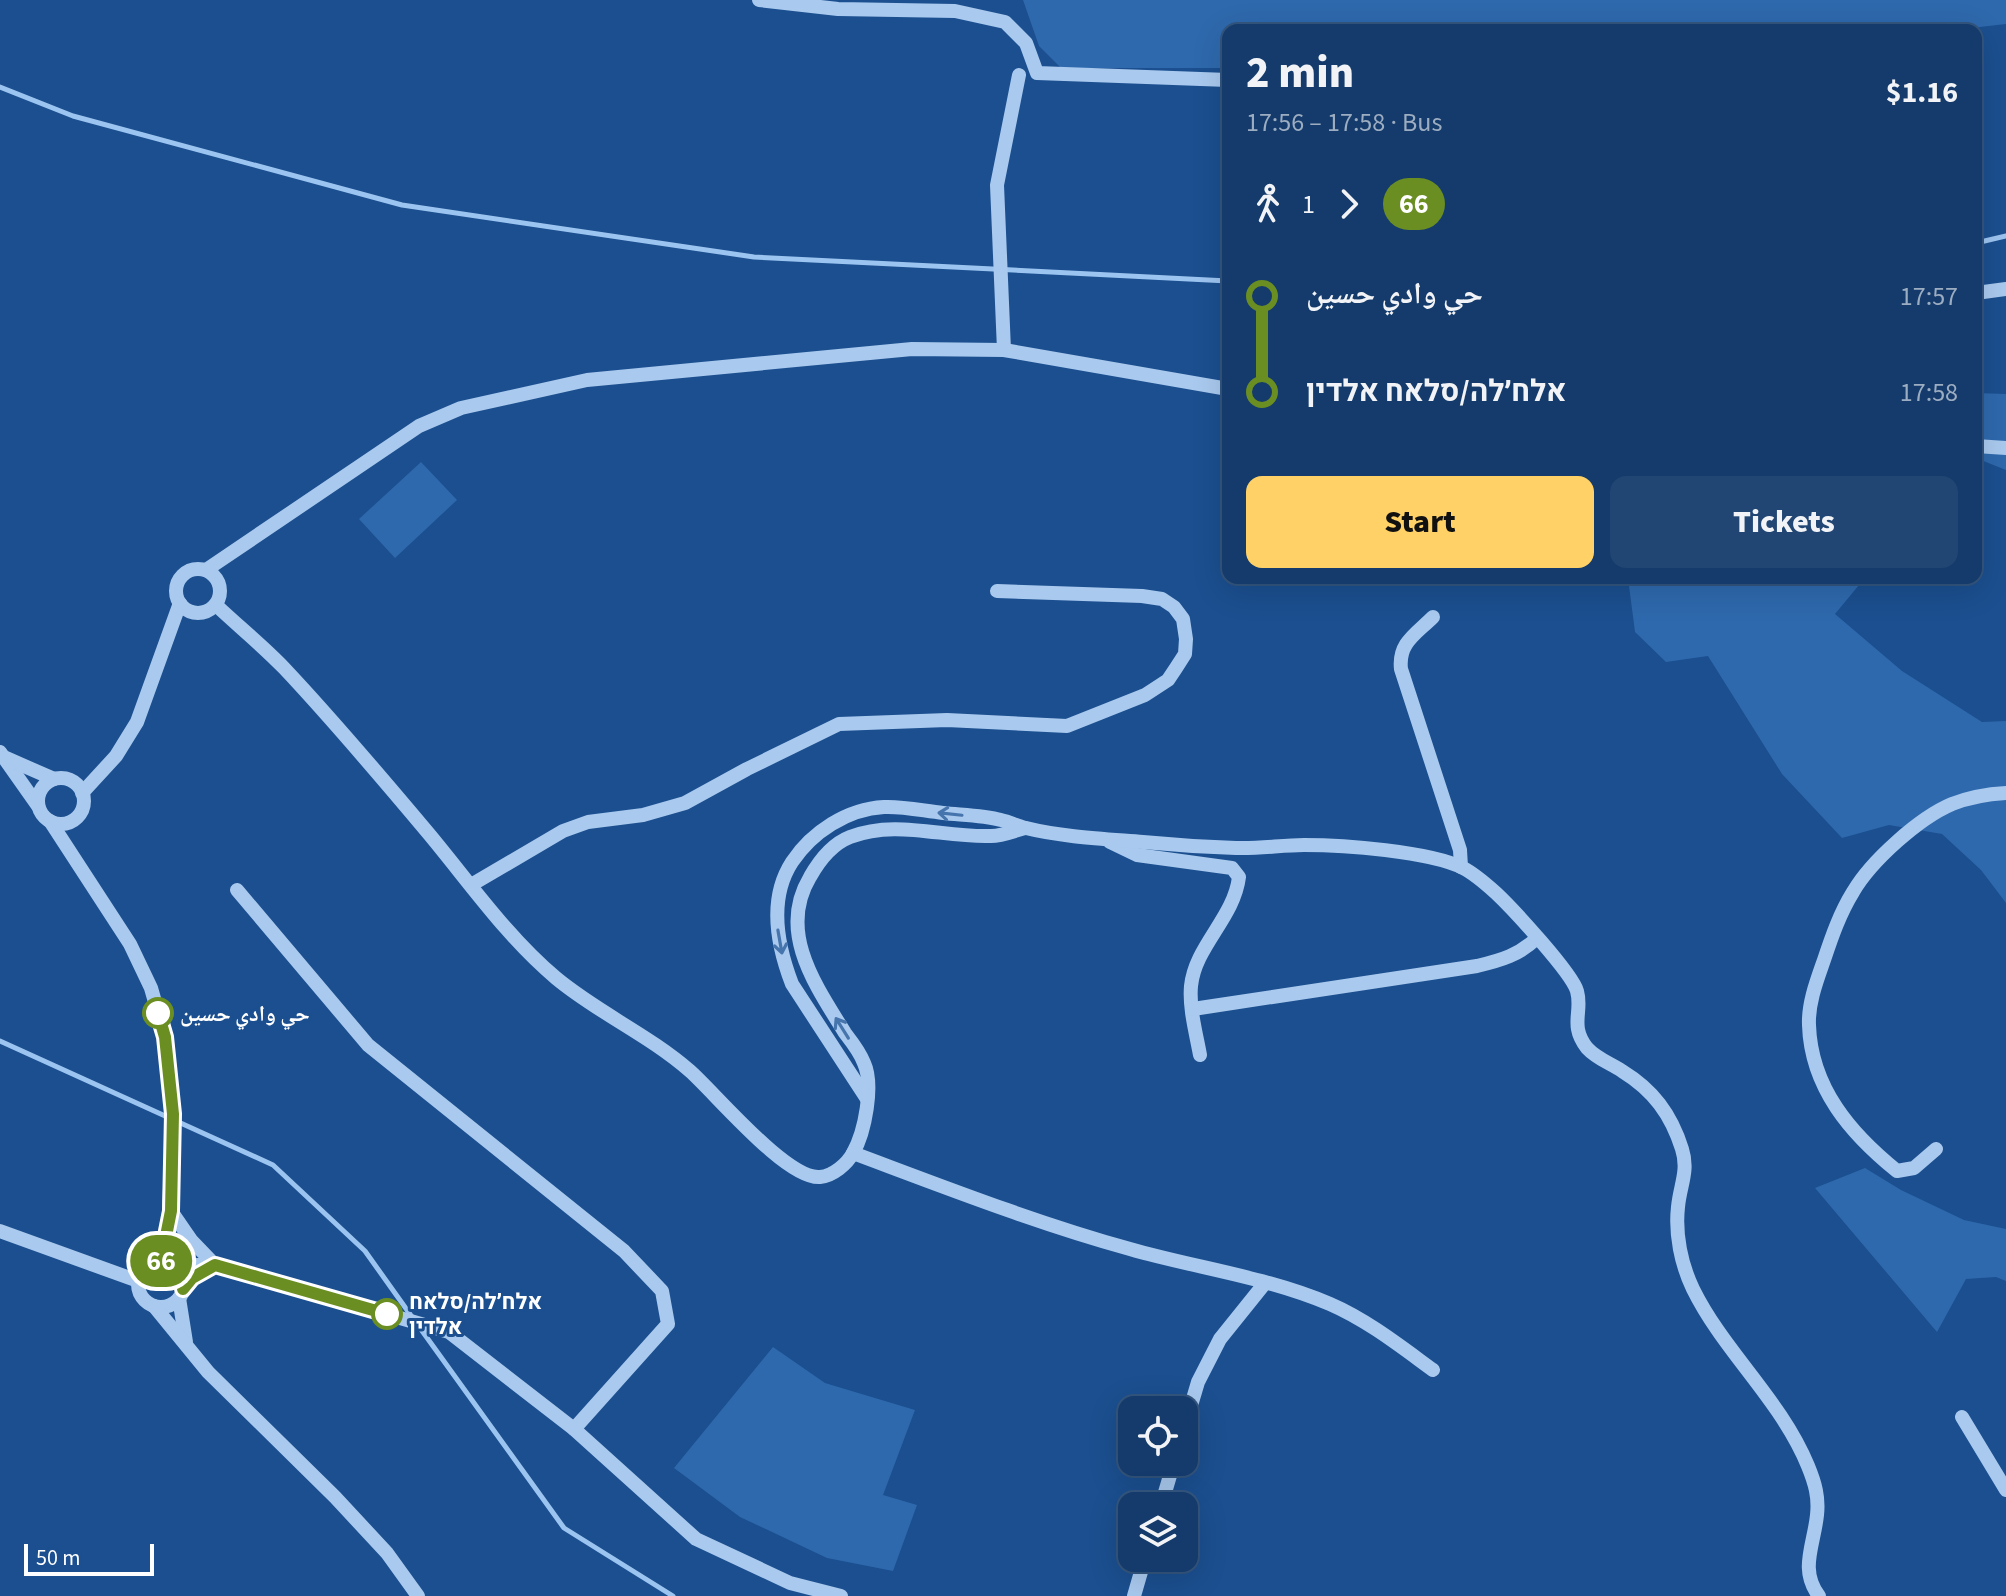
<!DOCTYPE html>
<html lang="en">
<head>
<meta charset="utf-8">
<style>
  body { margin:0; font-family:"Source Sans 3","Noto Naskh Arabic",Heebo,sans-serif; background:#214673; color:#f1f3f6; height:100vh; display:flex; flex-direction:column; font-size:30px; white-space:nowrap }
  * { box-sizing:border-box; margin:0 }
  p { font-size:26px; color:#9dadc1 }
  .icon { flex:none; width:44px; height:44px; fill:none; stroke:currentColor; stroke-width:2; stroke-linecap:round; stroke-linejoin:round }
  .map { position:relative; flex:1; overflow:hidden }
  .side { position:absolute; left:1222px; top:24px; width:760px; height:560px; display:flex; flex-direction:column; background:#143b6b; border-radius:16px; box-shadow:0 8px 32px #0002,0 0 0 2px #33557e }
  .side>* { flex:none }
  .badge { padding:0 16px; border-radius:26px; font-size:28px; line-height:52px }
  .tools { position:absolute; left:1118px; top:1396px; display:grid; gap:16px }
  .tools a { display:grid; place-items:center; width:80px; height:80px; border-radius:16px; background:#143b6b; box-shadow:0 8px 32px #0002,0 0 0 2px #33557e; font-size:40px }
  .scale { position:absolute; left:24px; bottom:20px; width:130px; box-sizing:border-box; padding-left:8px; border:4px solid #fff; border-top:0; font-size:22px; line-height:28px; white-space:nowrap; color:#fff; -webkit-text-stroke:6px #1b4f8f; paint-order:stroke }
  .map>.badge { position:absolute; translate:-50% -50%; box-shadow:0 0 0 4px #fff }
  .legs { display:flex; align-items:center; gap:12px; height:88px; padding:0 24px; font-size:26px }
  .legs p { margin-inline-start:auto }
  .headline { display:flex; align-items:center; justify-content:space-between; height:136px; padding:0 24px }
  h1 { font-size:44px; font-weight:800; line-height:60px }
  .cta { display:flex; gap:16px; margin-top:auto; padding:16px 24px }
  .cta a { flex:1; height:92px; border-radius:16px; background:#ffd166; color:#111; font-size:32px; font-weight:800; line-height:92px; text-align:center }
  .cta a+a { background:#214673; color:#f1f3f6 }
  ul { padding:0 24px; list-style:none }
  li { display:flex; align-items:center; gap:28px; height:96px; font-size:30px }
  li i { display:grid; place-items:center; width:12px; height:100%; margin:0 10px; background:currentColor }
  li i::after { content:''; width:20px; height:20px; margin:-10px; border:6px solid; border-radius:50%; background:#143b6b }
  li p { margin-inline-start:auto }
  li:first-child i { background:linear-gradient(#0000 50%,currentColor 0) }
  li:last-child i { background:linear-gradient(currentColor 50%,#0000 0) }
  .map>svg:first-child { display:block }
  .green { fill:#2e69ad }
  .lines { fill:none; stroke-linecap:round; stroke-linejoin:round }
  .stream { stroke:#9cc4f0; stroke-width:5 }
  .minor { stroke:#a9c9ee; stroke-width:14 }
  .oneway { stroke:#4674ac }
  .line-1-casing { stroke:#fff; stroke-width:18 }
  .line-1 { stroke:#6b8e23; stroke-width:12 }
  .stop-1-dot { fill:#fff; stroke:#6b8e23; stroke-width:4 }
  .labels { text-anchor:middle; stroke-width:6; stroke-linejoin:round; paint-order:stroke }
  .stop-label { font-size:22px; font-weight:bold; fill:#fff; stroke:#1b4f8f; text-anchor:start }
</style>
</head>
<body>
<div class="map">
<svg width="2006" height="1596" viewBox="0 0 2006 1596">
  <rect width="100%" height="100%" fill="#1b4f8f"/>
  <g class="green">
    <path d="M1023,0H2006V24L1954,30H1228V68H1061L1039,46Z"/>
    <path d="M1976,393L2006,394V470L1976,458Z"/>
    <path d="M421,462L457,500L395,558L359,519Z"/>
    <path d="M1628,578H1859V585L1835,614L1902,671L1982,722L2006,721V903L1981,870L1942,834L1889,825L1842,838L1782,774L1708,656L1666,662L1635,632Z"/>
    <path d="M1865,1168L1901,1190L1964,1220L2006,1229V1281L1996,1277L1966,1279L1937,1332L1815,1188Z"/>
    <path d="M773,1347L825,1383L915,1410L883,1495L917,1505L893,1571L827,1558L740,1517L674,1468Z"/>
  </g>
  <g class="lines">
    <g class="stream">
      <path d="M0,87L73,116L402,205L754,257L1228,281"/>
      <path d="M1976,243L2006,236"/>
      <path d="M0,1041L273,1165L365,1251L412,1317"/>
      <path d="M420,1328L564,1528L673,1596"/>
    </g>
    <g class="minor">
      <path d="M759,0L838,9L955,11L1005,22L1026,43L1037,73L1228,80"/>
      <path d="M1976,293L2006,289"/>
      <path d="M1004,350L997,185L1019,75"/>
      <path d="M1976,446L2006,448"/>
      <circle cx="198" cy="591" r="22"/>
      <path d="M206,570L419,426L461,408L587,380L912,349L1004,350L1228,389"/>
      <path d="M216,605C238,626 263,646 284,668C334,721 382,778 429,834C469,882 508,938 556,978C598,1013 649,1035 690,1071C716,1094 787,1180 820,1177C833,1176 847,1164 853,1153C865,1132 874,1085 864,1063C860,1052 852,1042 845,1033C816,986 777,932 810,877C819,861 832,844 850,837C896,819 944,838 991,836C1002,836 1014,831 1025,828"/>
      <path d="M1433,617C1416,634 1398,643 1401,669L1460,850L1461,867"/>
      <path d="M0,752L38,806"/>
      <path d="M6,758L54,779"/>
      <circle cx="61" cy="801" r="23"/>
      <path d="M82,793L116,756L137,722L180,603"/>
      <path d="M50,821L130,944L151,988L165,1037L173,1114L167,1262"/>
      <path d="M1110,842L1137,855L1232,868L1239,877C1234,918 1195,946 1191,986C1189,1008 1196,1033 1200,1055"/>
      <path d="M471,885L563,831L588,822L643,815L685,803L747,769L839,724L947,720L1067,726L1145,695L1168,680L1176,668L1185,654L1186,639L1183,619L1174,607L1162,599L1142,596L997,591"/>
      <path d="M237,890L368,1045L624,1251L662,1291L668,1324L574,1429"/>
      <path d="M1193,1009L1477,966C1502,960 1519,955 1537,938"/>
      <path d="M867,1099L792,984C777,945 768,899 792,862C812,832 847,809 884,807C903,806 924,811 943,813C962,815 983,815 1001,820C1010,822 1017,826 1026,828C1062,837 1106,839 1143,842C1174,845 1206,847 1236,848C1259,849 1282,845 1304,845C1343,845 1429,851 1463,868C1475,874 1486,884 1496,893C1512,908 1572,973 1577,991C1583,1012 1569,1025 1587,1048C1597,1059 1610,1063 1622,1071C1653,1090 1671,1114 1682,1149C1689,1171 1680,1185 1678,1207C1675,1234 1681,1264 1693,1289C1724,1352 1781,1400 1808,1466C1815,1483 1819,1497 1817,1515C1814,1545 1799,1570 1819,1596"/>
      <path d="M1936,1149L1914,1168L1897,1171C1851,1134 1811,1088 1809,1025C1808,1003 1817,980 1824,960C1832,936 1840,913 1853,892C1871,861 1919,818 1952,804C1970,797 1988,794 2006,793"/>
      <path d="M853,1153C944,1187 1036,1223 1130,1249C1196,1268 1267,1277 1330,1304C1367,1320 1400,1346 1433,1370"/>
      <path d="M171,1211L191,1240L215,1265"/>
      <path d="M0,1231L138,1281"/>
      <circle cx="161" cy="1284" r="23"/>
      <path d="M174,1265H215L449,1332L574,1429L696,1539L790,1583L841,1596"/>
      <path d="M179,1298L186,1342"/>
      <path d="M154,1306L208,1372L335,1497L387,1553L418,1596"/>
      <path d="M1962,1417L2006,1490"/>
      <path d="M1184,1429L1198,1382L1220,1339L1265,1283"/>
      <path d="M1161,1506L1174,1462"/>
      <path d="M1134,1596L1145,1558"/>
    </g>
  </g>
  <defs><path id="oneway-shaft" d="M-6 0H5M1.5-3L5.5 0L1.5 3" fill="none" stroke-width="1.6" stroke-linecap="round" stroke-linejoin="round" transform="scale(2)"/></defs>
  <g class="oneway">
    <use href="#oneway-shaft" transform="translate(950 814) rotate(-174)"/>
    <use href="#oneway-shaft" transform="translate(780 942) rotate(80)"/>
    <use href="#oneway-shaft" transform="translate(842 1028) rotate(-122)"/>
  </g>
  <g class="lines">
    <g class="line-1-casing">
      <path id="line-1" d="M158,1013L165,1037L173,1114L171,1211L166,1236L154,1262C173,1260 184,1270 183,1289L192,1278L215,1265L387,1314"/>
    </g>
    <use href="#line-1" class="line-1"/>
  </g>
  <g class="stop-1-dot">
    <circle cx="158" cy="1013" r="14"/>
    <circle cx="387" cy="1314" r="14"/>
  </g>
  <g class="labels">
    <g class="stop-label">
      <text x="180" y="1021">حي وادي حسين</text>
      <text x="409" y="1309">אלח׳לה/סלאח<tspan x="409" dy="25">אלדין</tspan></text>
    </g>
  </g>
</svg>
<div class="tools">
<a><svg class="icon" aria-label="locate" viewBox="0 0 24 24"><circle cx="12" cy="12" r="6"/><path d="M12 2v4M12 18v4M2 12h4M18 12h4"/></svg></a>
<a><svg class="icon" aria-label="layers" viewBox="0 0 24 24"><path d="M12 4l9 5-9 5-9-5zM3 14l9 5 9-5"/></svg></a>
</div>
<div class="scale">50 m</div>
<b class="badge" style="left:161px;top:1261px;background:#6b8e23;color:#fff">66</b>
<section class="side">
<div class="headline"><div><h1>2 min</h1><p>17:56 – 17:58 · Bus</p></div><b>$1.16</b></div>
<div class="legs"><svg class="icon" aria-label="walk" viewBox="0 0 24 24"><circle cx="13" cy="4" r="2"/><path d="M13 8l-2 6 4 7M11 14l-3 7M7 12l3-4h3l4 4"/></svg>1<svg class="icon" aria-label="forward" viewBox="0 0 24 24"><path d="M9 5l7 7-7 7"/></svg><b class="badge" style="background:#6b8e23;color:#fff">66</b></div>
<ul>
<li><i style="color:#6b8e23"></i><b>حي وادي حسين</b><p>17:57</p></li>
<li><i style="color:#6b8e23"></i><b>אלח׳לה/סלאח אלדין</b><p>17:58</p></li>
</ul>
<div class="cta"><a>Start</a><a>Tickets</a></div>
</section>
</div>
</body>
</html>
